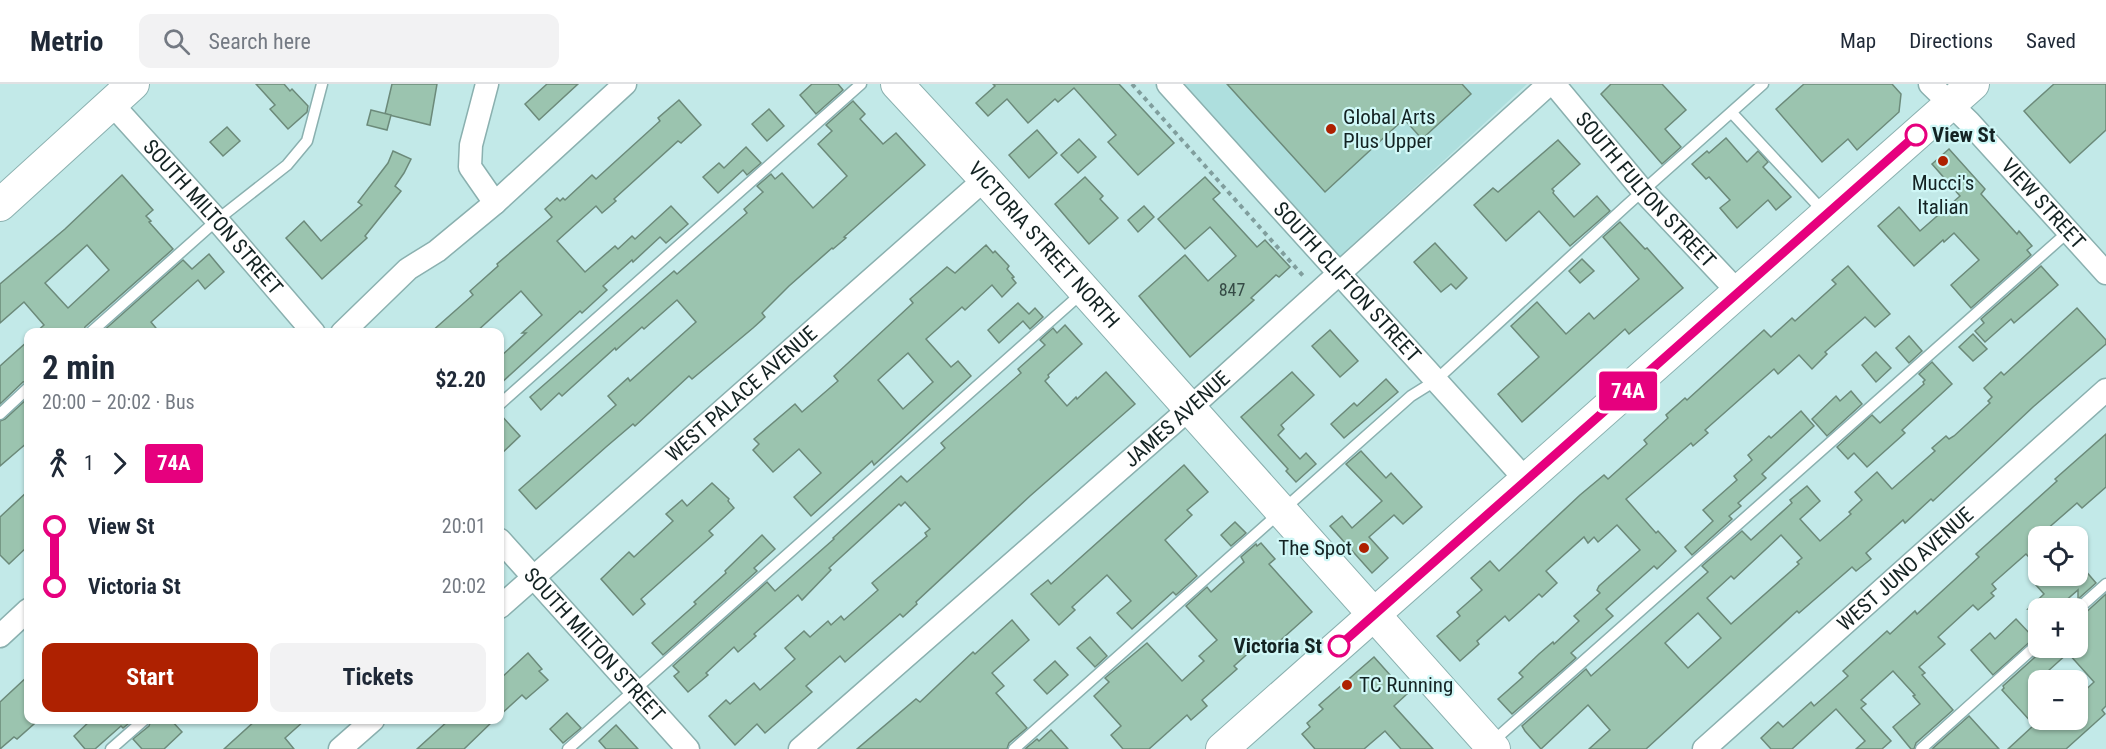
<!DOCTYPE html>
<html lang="en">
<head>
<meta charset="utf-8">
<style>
  body { margin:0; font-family:"Roboto Condensed",sans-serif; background:#f2f2f3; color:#1f2937; height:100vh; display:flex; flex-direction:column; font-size:22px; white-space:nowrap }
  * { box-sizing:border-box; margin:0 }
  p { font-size:20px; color:#747a83 }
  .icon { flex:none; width:33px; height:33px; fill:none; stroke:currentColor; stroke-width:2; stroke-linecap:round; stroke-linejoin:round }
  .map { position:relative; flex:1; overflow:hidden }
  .panel { position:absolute; left:24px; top:244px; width:480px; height:396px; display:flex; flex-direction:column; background:#fff; border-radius:12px; box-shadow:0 2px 4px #0004 }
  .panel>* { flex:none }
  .badge { padding:0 12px; border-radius:4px; font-size:21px; line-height:39px }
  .controls { position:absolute; left:2028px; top:442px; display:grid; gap:12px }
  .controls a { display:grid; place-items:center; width:60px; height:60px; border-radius:12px; background:#fff; box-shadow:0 2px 4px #0004; font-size:30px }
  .map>.badge { position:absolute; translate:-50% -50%; box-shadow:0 0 0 3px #fff }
  .legs { display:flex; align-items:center; gap:9px; height:66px; padding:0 18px; font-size:20px }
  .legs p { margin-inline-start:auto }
  .headline { display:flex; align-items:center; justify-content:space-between; height:102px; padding:0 18px }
  h1 { font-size:33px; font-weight:700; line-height:45px }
  .cta { display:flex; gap:12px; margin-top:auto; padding:12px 18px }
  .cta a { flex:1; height:69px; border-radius:12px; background:#ae2101; color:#fff; font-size:24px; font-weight:700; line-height:69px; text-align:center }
  .cta a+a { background:#f2f2f3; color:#1f2937 }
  ul { padding:0 18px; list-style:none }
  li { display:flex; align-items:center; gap:21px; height:60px; font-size:22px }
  li i { display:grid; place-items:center; width:9px; height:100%; margin:0 8px; background:currentColor }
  li i::after { content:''; width:15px; height:15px; margin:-8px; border:4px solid; border-radius:50%; background:#fff }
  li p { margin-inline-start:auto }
  li:first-child i { background:linear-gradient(#0000 50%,currentColor 0) }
  li:last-child i { background:linear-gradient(currentColor 50%,#0000 0) }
  header { display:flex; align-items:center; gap:36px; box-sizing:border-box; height:84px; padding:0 30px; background:#fff; border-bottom:2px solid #e0e1e3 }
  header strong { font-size:28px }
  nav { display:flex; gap:33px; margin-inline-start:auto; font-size:21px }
  .search { width:420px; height:54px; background:#f2f2f3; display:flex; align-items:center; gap:15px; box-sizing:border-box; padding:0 21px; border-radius:12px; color:#747a83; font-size:22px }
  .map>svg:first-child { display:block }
  .built { fill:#aedfde }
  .building { fill:#9bc4af; stroke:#6c8a7a; stroke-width:1.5; fill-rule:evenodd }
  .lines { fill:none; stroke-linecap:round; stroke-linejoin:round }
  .lane-casing { stroke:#8ab0af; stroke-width:13 }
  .street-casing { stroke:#8ab0af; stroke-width:25 }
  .secondary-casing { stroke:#8ab0af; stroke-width:34 }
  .path { stroke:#809e9d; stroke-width:4; stroke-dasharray:4.5 4.5; stroke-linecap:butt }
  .lane { stroke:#fff; stroke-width:10 }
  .street { stroke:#fff; stroke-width:22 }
  .secondary { stroke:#fff; stroke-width:32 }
  .line-1-casing { stroke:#fff; stroke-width:14 }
  .line-1 { stroke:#e6007e; stroke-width:9 }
  .poi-dot { fill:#ae2101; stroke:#cff7f6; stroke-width:2 }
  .stop-1-dot { fill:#fff; stroke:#e6007e; stroke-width:3 }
  .labels { text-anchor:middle; stroke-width:4.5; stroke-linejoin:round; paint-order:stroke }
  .number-label { font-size:18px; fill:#364b46 }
  .poi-label { font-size:21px; fill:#142323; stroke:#cff7f6; text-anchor:start }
  .stop-label { font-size:21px; font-weight:bold; fill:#142323; stroke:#cff7f6; text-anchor:start }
  .street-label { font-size:21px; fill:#142323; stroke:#cff7f6 }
</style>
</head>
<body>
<header>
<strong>Metrio</strong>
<div class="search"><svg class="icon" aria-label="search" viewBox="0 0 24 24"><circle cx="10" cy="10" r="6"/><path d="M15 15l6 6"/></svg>Search here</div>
<nav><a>Map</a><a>Directions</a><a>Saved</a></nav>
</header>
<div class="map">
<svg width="2106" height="665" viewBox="0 0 2106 665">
  <rect width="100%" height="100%" fill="#c2e9e8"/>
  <path class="built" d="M1183,0H1527L1340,172Z"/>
  <g class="building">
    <path d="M256,0H284L290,7L292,5L308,22L307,28L288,45L270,25L275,21Z"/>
    <path d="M392,0H437L430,41L385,30Z"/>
    <path d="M547,0H578L539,36L525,20Z"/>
    <path d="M812,0H838L843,6L816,30L800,11Z"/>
    <path d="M993,0H1119L1174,59L1138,91L1108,58L1116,51L1074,4L1058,18L1055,15L1028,39L1007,15L988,32L976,19L995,2Z"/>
    <path d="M1227,0H1462L1471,10L1422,55L1404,35L1325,108Z"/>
    <path d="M1611,0H1662L1686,26L1665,45L1681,63L1662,80L1601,10Z"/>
    <path d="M1804,0H1892L1901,10L1899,28L1857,66L1848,55L1822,78L1776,25Z"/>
    <path d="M2054,0H2106V46L2070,79L2024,27Z"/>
    <path d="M679,16L701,41L681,59L678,57L614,115L616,117L602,129L596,122L557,157L585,188L615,162L618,165L632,152L635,155L671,122L688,140L666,159L660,153L633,178L632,176L603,202L607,206L582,229L580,227L500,300V273L526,249H522L542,231L521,207L475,249H430L473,211L470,207L498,182L497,180L552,133L545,125L557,114L560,117L563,114L565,116L592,91L596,95L660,37L658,34Z"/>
    <path d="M853,17L865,30L860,35L883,60L896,49L925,81L844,153L846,154L833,165L832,164L789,202L762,229L765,233L753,244L692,295L689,292L635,342L633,340L606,363L536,425L519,406L616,321L608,312L628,294L630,297L696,238L677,216L644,245L642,243L616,266L615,264L562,312L559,309L541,326L530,313L674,187L677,190L747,129L744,125L763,108L757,102L771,90L775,95L782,89L813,124L847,92L818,60L832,47L826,41Z"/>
    <path d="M769,25L784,42L767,57L752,40Z"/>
    <path d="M371,26L391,31L387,46L367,41Z"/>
    <path d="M227,43L240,57L223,72L210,58Z"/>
    <path d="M1037,46L1057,69L1029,94L1009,71Z"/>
    <path d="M1726,54L1747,78L1758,67L1768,78L1763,83L1791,113L1776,126L1768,116L1737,144L1720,124L1730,116L1709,93L1706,95L1692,80L1707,67L1709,69Z"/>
    <path d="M1079,55L1096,73L1078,89L1061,71Z"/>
    <path d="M1558,56L1580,80L1552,105L1554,107L1553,109L1574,133L1597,112L1610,127L1570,162L1539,127L1506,157L1474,121L1493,104L1498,108Z"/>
    <path d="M746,63L761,79L747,91L743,86L718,109L703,93L719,79L724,84Z"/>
    <path d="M1949,65L1985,105L1981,110L2017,150L2019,147L2032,162L2027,166L2031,171L1971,224L1951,201L1979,176L1954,149L1944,158L1943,156L1914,182L1878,142L1899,123L1920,147L1960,112L1932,80Z"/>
    <path d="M393,67L411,75L404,89L395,102L401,107L365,152L367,154L322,195L286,154L304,137L321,157L362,121L358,118L388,79Z"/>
    <path d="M122,91L153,126L146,132L151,137L149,138L173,165L85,243L83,249H35L44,241L24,218L0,239V200L65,145ZM87,161L109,186L68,224L45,199Z"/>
    <path d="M1085,93L1103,112L1100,115L1118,134L1089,160L1055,120Z"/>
    <path d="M1205,93L1220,109L1213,115L1257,163L1265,156L1290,183L1279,193L1276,191L1251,214L1254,216L1190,273L1139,212L1185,171L1208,197L1236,172L1210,143L1185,165L1158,135Z"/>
    <path d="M1144,122L1154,133L1138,148L1128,136Z"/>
    <path d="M1620,138L1645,165L1647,164L1683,204L1629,250L1625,245L1522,338L1498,310L1539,273L1511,242L1537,218L1566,250L1589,229L1594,235L1639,195L1603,153Z"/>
    <path d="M1435,159L1467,194L1456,205L1451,200L1441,208L1414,178Z"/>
    <path d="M986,161L993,169L995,167L1009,182L1007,185L1014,193L1012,194L1016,199L1002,213L992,201L965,226L962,223L926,255L951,283L958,277L971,292L874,381L872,377L811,432L794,413L821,389L799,365L773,388L753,366L759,360L754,355L795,320L802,328L838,297L834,292L913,219L910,215L947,183L955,189ZM908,269L933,298L903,325L878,296Z"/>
    <path d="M209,170L224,188L205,205L198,196L151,238L160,249H101L183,176L192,185Z"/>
    <path d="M1582,175L1594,187L1580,199L1569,187Z"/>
    <path d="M1848,182L1890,230L1875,243L1865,233L1825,268L1827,270L1812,285L1799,271L1778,290L1774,285L1705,346L1708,349L1693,362L1691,359L1626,415L1656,449L1658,447L1676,467L1657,485L1654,482L1606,525L1613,532L1571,569L1576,574L1512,630L1498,615L1523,593L1519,589L1539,570L1553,558L1554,560L1579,537L1574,532L1600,509L1597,506L1599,502L1640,466L1617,441L1598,458L1594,453L1588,459L1584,453L1546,487L1557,499L1542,513L1539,510L1509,537L1505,532L1477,557L1479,560L1460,577L1437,552L1460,532L1457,528L1482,506L1471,494L1490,477L1499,487L1580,411L1604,391L1608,395L1647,360L1644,356L1668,334L1666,331L1685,314L1687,316L1764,246L1771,253L1792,234L1795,237L1836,200L1832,196Z"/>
    <path d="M2041,182L2058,201L2014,239L2011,235L1985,258L1975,247L1984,239L1981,235Z"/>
    <path d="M1018,219L1029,230L1035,224L1043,233L1030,245L1023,237L999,259L988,246Z"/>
    <path d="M2077,224L2106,256V260L2033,323L1933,417L1931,415L1905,439L1903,436L1866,469L1871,475L1856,487L1852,483L1799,529L1797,527L1646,665H1589L1610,646L1588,621L1541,665L1525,647L1522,642L1586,585L1591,592L1708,488L1702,482L1742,447L1751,456L1792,419L1790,416L1807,402L1820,417L1800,435L1820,457L1851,430L1849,428L1862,416L1855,408L1877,388L1892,405L1935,367L1932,364L1946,352L1949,355L1954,352L1990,319L1988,317L1992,313L1984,304L2001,288L2004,291ZM1781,451L1802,474L1797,478L1799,480L1731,540L1707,514L1731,492L1734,495ZM1698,529L1721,554L1688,584L1665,559Z"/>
    <path d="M1065,241L1082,260L1048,291L1049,293L1045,297L1067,322L1076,313L1077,315L1106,288L1135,320L1030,412L916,518L917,520L903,533L900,530L845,578L840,572L806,602L812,608L765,649L757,640L735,661L709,632L726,616L730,620L754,599L760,606L795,575L785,564L804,547L810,553L828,537L831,541L841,532L844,536L878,506L872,499L927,452L925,449L930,445L905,418L901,422L899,420L829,484L831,486L802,516L798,511L754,550L756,552L738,568L734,563L706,589L708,591L688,608L674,592L679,588L673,582L767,498L775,507L834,455L833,454L901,392L907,398L945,364L941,359L1021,289L1018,285L1045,261L1040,256L1053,244L1057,249Z"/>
    <path d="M1330,246L1358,277L1340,293L1312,262Z"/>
    <path d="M1973,250L1987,265L1973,277L1959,263Z"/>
    <path d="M1909,252L1922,267L1909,279L1896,264Z"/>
    <path d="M28,257V297L23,298L0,320V282Z"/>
    <path d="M1876,268L1891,284L1876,298L1862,281Z"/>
    <path d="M1932,278L1952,300L1902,346L1905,349L1867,383L1854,369L1848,375L1837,363L1872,331L1880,339L1924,300L1923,298L1925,296L1919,290Z"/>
    <path d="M1292,288L1314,311L1281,341L1284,345L1278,351L1300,375L1306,369L1316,380L1296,398L1286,387L1288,385L1241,333Z"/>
    <path d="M1386,295L1398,308L1344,354L1331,340L1354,319L1357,322Z"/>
    <path d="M1851,307L1862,320L1827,352L1812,335L1836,312L1840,317Z"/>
    <path d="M28,314V358L0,382V337L5,335Z"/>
    <path d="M1801,327L1814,342L1762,390L1766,394L1738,419L1741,422L1729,432L1732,435L1692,471L1685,463L1713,437L1703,426L1737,396L1734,392L1752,376L1748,371L1769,352L1771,354Z"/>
    <path d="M500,330L520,352L500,371Z"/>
    <path d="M2106,350V403L2082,424L2077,419L2038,453V483L2026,470L1992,500L1996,505L1991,509L1994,512L1978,526L1973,521L1938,553L1945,560L1919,583L1925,589L1922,591L1953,626L1916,659L1914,665H1911L1893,643L1920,620L1913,612L1915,611L1893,587L1861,616L1866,620L1861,624L1891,657L1882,665H1856L1865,657L1836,625L1792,665H1771L1761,654L1778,638L1783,643L1811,618L1814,622L1848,592L1843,587L1887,547L1890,550L1915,527L1917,530L1952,498L1979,473L1976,470L2057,397L2055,395Z"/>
    <path d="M1361,367L1386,394L1391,389L1422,423L1403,440L1394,431L1369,453L1388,474L1372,489L1330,442L1342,432L1352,444L1382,417L1346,380Z"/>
    <path d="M1184,381L1208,408L1187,426L1192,431L1165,456L1197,492L1176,511L1173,508L1132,545L1117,529L1131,517L1107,491L1072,523L1075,526L1059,541L1031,510L1048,496L1051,500Z"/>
    <path d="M712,399L729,415L728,417L734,424L709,447L713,451L641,515L645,520L633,531L601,495L629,468L634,473L673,437L666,430L682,416L687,422Z"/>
    <path d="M28,407V462L9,480L0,471V433Z"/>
    <path d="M1235,438L1246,449L1231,462L1221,451Z"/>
    <path d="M762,451L775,465L754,484L757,487L663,571L652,559L696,520L694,518L726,489L725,487Z"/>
    <path d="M1261,459L1275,475L1269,480L1312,528L1273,563L1265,554L1234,582L1237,585L1202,616L1207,622L1191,636L1187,631L1149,665H1123L1111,651L1121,642L1094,612L1109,598L1105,594L1147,559L1182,597L1204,577L1199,572L1217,556L1186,522L1207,503L1211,508L1244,478L1241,473L1256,460L1257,462Z"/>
    <path d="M2078,478L2096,499L2078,515V506L2056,525H2028L2044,510L2036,501L2046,492H2078Z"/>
    <path d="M2106,510V622L2102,626L2105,630L2066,665H2008L2034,641L2002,606L2004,604L2003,602L2044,565L2045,566L2047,564H2078V532L2083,531ZM2068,569L2094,598L2078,613V636L2038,637V596Z"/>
    <path d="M2016,535L2034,554L1993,591L1971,566L1990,549L1995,555Z"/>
    <path d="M1012,536L1029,556L992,589L1004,602L996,609L1027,644L1009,659L1007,665H857L916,615L920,618L973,568L975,570Z"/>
    <path d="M1090,553L1107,572L1095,583L1077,564Z"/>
    <path d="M528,569L542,585L539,587L548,596L526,615L522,611L500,631V595Z"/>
    <path d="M1374,573L1407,610L1394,622L1433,665H1401L1385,647L1364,665H1315L1302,650L1310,643L1307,639L1323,625L1319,621Z"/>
    <path d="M1055,577L1068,591L1047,610L1034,596Z"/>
    <path d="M28,592V636H33L35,639L17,655L14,653L0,665V618Z"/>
    <path d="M567,629L581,644L563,659L550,645Z"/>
    <path d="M1969,632L1999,665H1932Z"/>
    <path d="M91,636H133L123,644L121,642L95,665H85L74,652Z"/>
    <path d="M151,636H171L182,648L164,665H142L133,655L149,642Z"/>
    <path d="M256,636H305L285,654L294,665H224Z"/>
    <path d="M449,636H494L464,665H417Z"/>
    <path d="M616,641L638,665H606L599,657Z"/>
    <path d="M1051,646L1068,665H1025L1037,655L1039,657Z"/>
  </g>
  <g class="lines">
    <g class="lane-casing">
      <g id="lane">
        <path d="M1732,29L1823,127"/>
        <path d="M90,249L217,136L287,81L307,57L322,0"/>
        <path d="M500,320L861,0"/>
        <path d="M0,330L28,304"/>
        <path d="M2078,525L2106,500"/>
        <path d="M1491,659L2068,148"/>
        <path d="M111,665L144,636"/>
        <path d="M568,665L1082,209"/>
        <path d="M1014,665L1411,312L1435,297L1627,121L1763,0"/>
        <path d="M1921,665L2038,560"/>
      </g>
    </g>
    <g class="street-casing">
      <g id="street">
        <path d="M487,0L471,61L470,83L495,119"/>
        <path id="s1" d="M1168,0L1526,396"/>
        <path id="s2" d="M1554,0L1643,107L1739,209"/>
        <path id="s3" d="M1930,0L1969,38L2106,189"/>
        <path id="s4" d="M111,19L217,136L314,249"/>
        <path d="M342,249L408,185L437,167L495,119L625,0"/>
        <path id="s5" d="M500,456L688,665"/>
        <path id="s6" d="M500,523L985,95"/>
        <path d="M0,552L28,526"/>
        <path d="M340,665L373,636"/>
        <path id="s7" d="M800,665L1189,325L1549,0"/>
        <path id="s8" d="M1704,665L2106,306"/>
      </g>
    </g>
    <g class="secondary-casing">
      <g id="secondary">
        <path id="s9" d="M897,0L985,95L1494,665"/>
        <path d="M0,121L133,0"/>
        <path d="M1222,665L1973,0"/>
      </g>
    </g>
    <path class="path" d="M1132,0L1305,194"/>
    <use href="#lane" class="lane"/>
    <use href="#street" class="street"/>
    <use href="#secondary" class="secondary"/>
  </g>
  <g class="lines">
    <g class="line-1-casing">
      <path id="line-1" d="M1339,562L1916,51"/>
    </g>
    <use href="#line-1" class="line-1"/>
  </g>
  <g class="poi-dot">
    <circle cx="1331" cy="45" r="6"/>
    <circle cx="1943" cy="77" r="6"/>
    <circle cx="1364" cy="464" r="6"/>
    <circle cx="1347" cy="601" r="6"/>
  </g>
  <g class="stop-1-dot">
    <circle cx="1916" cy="51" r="10"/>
    <circle cx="1339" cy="562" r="10"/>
  </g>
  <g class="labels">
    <g class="number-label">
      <text x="1232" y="212">847</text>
    </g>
    <g class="poi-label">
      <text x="1343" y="40">Global Arts<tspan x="1343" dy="24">Plus Upper</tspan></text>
      <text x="1943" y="106" text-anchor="middle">Mucci's<tspan x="1943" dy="24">Italian</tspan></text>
      <text x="1352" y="471" text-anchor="end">The Spot</text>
      <text x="1359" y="608">TC Running</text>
    </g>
    <g class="stop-label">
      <text x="1932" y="58">View St</text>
      <text x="1322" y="569" text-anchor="end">Victoria St</text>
    </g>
    <g class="street-label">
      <text dy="7" stroke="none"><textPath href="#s2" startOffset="140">SOUTH FULTON STREET</textPath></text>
      <text dy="7" stroke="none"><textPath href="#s3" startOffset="165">VIEW STREET</textPath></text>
      <text dy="7" stroke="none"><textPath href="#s4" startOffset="153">SOUTH MILTON STREET</textPath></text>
      <text dy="7" stroke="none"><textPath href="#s9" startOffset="218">VICTORIA STREET NORTH</textPath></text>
      <text dy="7" stroke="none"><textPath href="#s1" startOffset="267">SOUTH CLIFTON STREET</textPath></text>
      <text dy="7" stroke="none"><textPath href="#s6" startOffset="322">WEST PALACE AVENUE</textPath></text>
      <text dy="7" stroke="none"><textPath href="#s7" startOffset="501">JAMES AVENUE</textPath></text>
      <text dy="7" stroke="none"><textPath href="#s8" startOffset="270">WEST JUNO AVENUE</textPath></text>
      <text dy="7" stroke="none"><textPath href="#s5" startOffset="141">SOUTH MILTON STREET</textPath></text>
    </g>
  </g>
</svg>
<div class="controls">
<a><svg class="icon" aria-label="locate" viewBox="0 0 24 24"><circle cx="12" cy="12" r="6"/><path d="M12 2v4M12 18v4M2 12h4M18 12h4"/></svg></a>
<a>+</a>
<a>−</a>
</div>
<b class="badge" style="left:1628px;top:307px;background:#e6007e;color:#fff">74A</b>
<section class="panel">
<div class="headline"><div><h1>2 min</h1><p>20:00 – 20:02 · Bus</p></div><b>$2.20</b></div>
<div class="legs"><svg class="icon" aria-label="walk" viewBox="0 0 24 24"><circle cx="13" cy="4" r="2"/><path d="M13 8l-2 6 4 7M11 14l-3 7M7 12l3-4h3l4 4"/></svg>1<svg class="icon" aria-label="forward" viewBox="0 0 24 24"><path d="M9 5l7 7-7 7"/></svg><b class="badge" style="background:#e6007e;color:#fff">74A</b></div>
<ul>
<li><i style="color:#e6007e"></i><b>View St</b><p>20:01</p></li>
<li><i style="color:#e6007e"></i><b>Victoria St</b><p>20:02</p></li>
</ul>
<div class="cta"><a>Start</a><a>Tickets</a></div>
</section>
</div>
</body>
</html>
